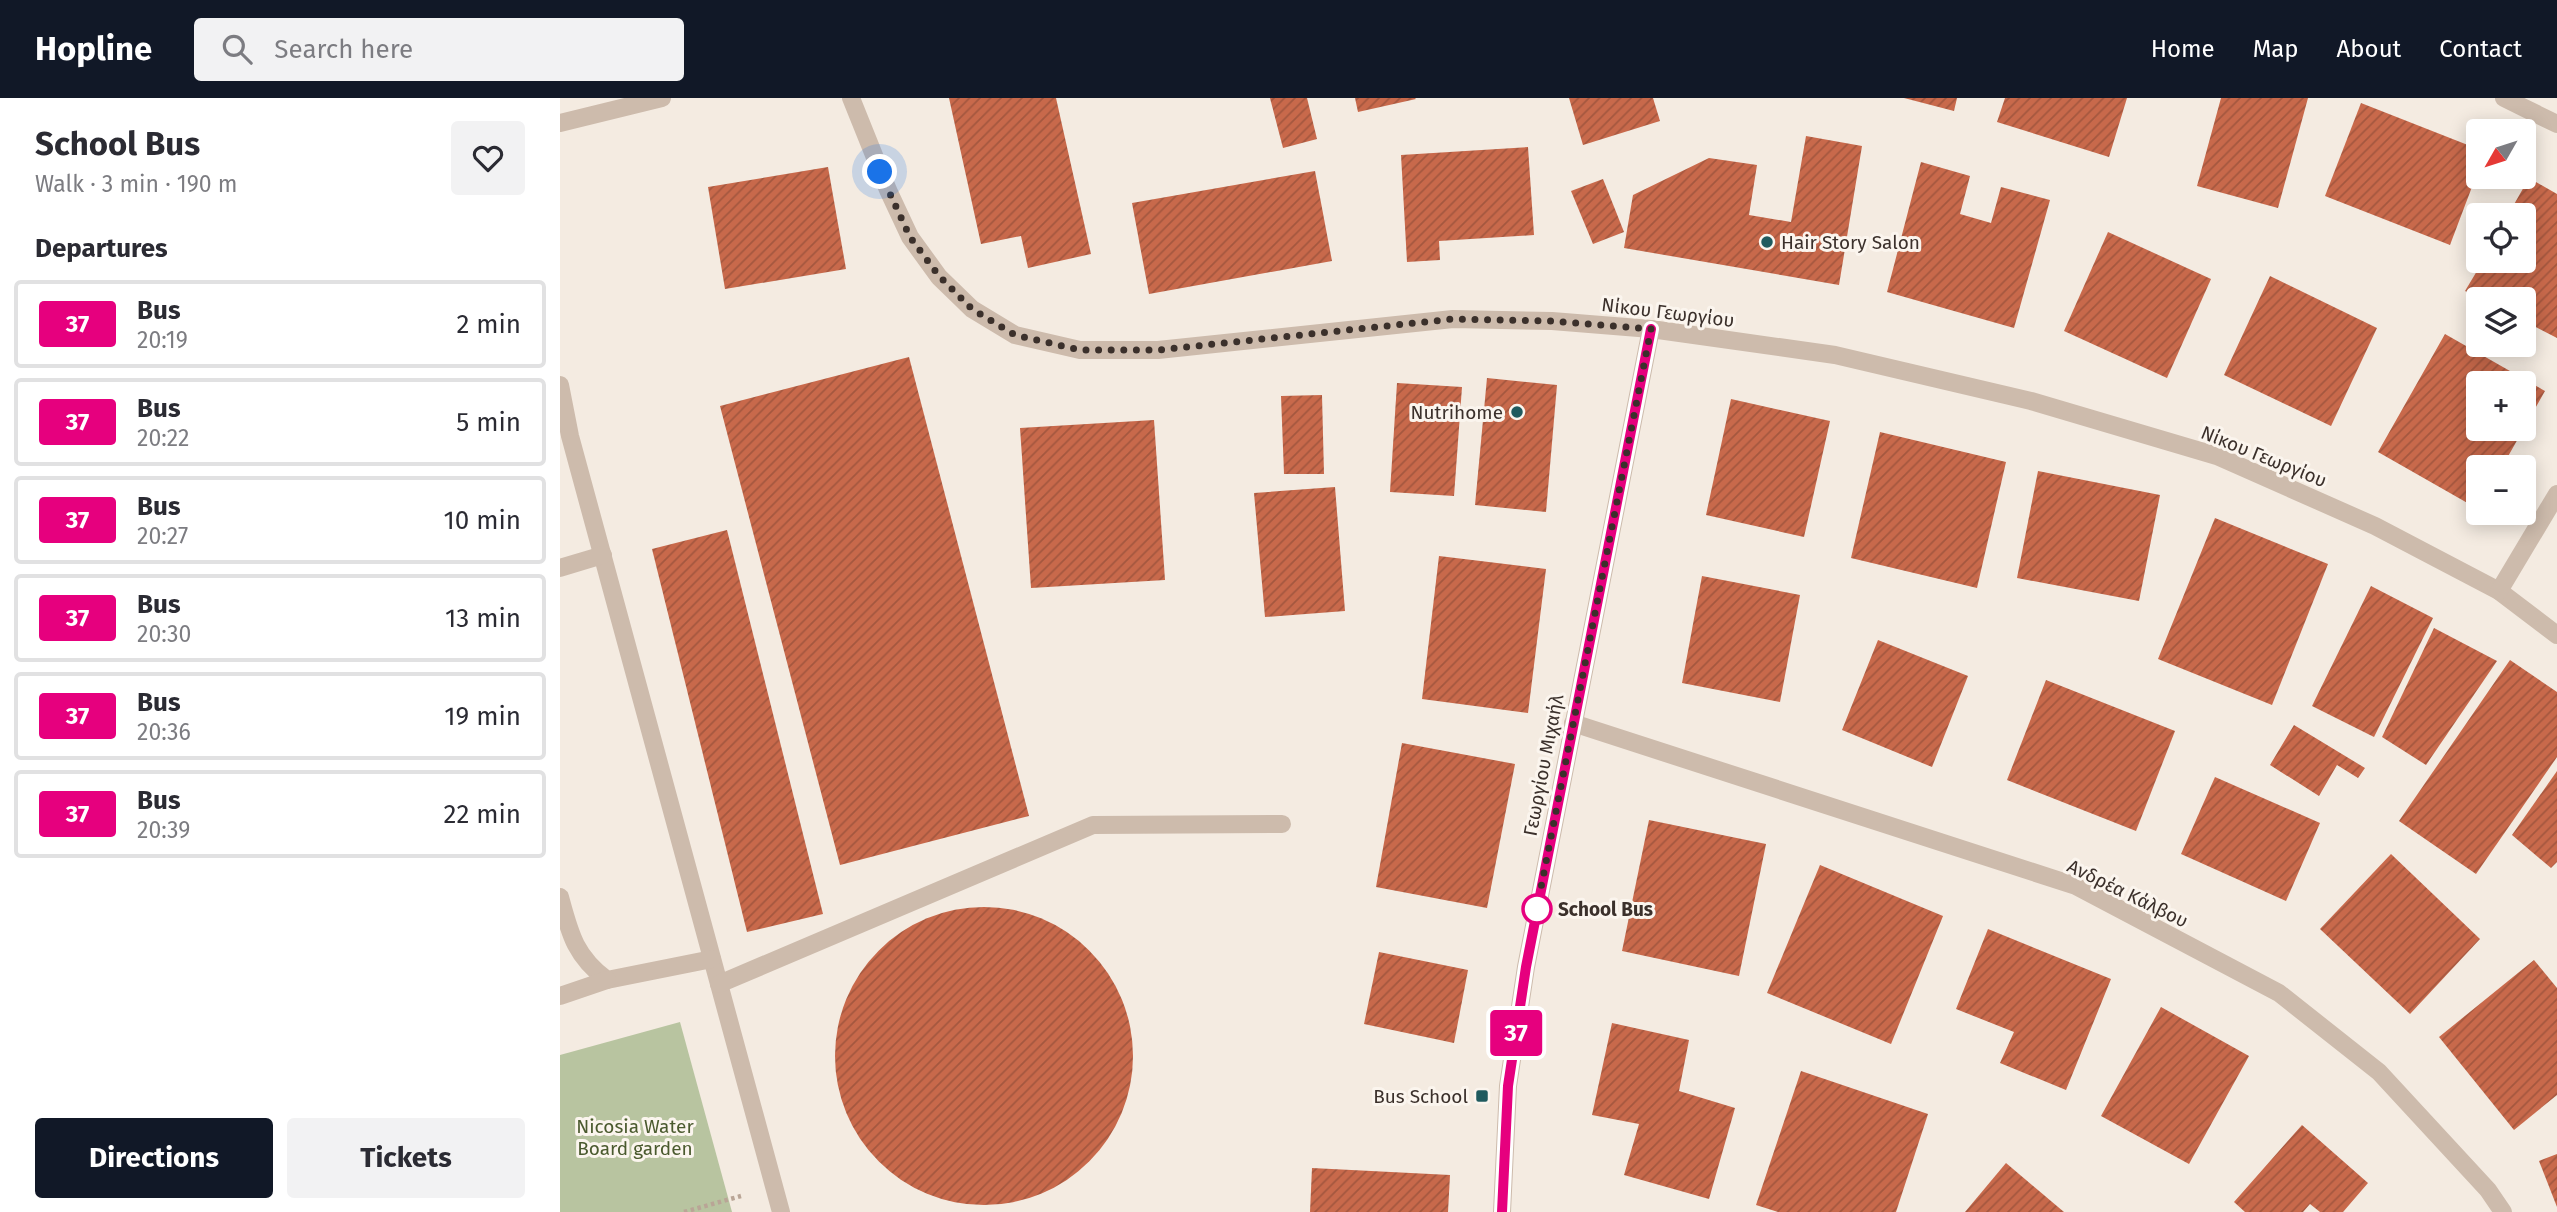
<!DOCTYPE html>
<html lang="en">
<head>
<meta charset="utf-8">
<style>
  body { margin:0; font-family:"Fira Sans",sans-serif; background:#f2f2f3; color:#2b2b33; height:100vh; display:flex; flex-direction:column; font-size:26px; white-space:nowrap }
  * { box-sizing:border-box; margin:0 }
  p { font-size:23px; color:#7c7c81 }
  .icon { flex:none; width:38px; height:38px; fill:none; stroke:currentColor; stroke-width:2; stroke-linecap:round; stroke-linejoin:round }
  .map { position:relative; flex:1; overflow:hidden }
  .details { display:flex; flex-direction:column; background:#fff; width:560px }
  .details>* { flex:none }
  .badge { padding:0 14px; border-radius:5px; font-size:24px; line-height:46px }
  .needle { width:46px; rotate:231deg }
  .controls { position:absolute; left:1906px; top:21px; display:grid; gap:14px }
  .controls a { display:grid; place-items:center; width:70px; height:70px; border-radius:7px; background:#fff; box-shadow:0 4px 18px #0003; font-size:35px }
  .you { position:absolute; width:35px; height:35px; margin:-18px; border:5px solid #fff; border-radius:50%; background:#1a73e8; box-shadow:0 0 0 10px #1a73e833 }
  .map>.badge { position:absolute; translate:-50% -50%; box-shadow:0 0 0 4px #fff }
  h2 { padding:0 35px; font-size:26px; line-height:63px }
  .round { display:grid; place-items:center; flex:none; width:74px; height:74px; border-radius:7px; background:#f2f2f3 }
  .overview { display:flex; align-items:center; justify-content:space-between; height:119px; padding:0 35px }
  h1 { font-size:33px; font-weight:700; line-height:52px }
  .action { display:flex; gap:14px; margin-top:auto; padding:14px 35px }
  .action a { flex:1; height:80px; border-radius:7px; background:#111827; color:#fff; font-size:28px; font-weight:700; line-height:80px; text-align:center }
  .action a+a { background:#f2f2f3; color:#2b2b33 }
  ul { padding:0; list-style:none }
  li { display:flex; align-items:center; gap:21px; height:88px; margin:0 14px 10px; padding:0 21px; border:4px solid #e1e1e2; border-radius:7px }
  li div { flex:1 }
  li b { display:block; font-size:26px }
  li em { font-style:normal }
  li .badge { min-width:77px; font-weight:700; text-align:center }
  header { display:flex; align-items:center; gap:42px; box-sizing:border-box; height:98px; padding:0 35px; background:#111827; color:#fff }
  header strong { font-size:33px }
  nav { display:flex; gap:38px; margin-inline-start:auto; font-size:24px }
  .search { width:490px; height:63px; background:#f2f2f3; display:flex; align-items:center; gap:18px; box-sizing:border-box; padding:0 24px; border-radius:7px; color:#7c7c81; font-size:26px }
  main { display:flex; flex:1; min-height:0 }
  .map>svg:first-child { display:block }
  .green { fill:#b8c4a0 }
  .building { fill:url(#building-hatch); fill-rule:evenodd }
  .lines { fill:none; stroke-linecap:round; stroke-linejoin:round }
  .path { stroke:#b9a596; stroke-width:4.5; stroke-dasharray:3.5 3.5; stroke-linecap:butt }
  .minor { stroke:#cdbbac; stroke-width:18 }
  .line-casing { stroke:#fff; stroke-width:16 }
  .line { stroke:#e6007e; stroke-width:10 }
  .walk { stroke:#3b302b; stroke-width:7; stroke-dasharray:0 12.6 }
  .poi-dot { fill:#1f5a5e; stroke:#fbf5ee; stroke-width:2.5 }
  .stop-dot { fill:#fff; stroke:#e6007e; stroke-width:3.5 }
  .labels { text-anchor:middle; stroke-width:6; stroke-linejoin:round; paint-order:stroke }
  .poi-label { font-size:19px; fill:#3b302b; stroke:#fbf5ee; text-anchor:end }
  .street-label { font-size:19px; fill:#3b302b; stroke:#fbf5ee }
  .stop-label { font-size:19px; font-weight:bold; fill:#3b302b; stroke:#fbf5ee; text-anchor:start }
  .park-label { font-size:19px; fill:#4a5a2e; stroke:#fbf5ee }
</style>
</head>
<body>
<header>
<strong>Hopline</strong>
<div class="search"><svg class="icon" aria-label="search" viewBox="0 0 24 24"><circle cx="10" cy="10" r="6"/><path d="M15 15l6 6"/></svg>Search here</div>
<nav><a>Home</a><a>Map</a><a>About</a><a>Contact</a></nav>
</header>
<main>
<section class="details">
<div class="overview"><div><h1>School Bus</h1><p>Walk · 3 min · 190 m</p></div><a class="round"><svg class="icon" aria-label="heart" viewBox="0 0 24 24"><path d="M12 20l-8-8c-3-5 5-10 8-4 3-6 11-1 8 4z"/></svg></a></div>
<h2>Departures</h2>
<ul>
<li><span class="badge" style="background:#e6007e;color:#fff">37</span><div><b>Bus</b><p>20:19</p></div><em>2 min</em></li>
<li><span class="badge" style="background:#e6007e;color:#fff">37</span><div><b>Bus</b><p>20:22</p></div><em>5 min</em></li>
<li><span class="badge" style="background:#e6007e;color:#fff">37</span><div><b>Bus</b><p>20:27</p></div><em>10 min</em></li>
<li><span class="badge" style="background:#e6007e;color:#fff">37</span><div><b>Bus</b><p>20:30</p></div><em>13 min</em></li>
<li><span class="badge" style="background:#e6007e;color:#fff">37</span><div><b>Bus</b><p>20:36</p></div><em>19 min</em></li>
<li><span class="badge" style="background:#e6007e;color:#fff">37</span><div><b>Bus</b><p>20:39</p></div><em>22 min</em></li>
</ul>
<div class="action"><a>Directions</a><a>Tickets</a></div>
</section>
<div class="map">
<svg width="1997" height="1114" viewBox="0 0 1997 1114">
  <defs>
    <pattern id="building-hatch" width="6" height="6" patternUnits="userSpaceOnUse" patternTransform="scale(1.75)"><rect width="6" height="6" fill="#c8694b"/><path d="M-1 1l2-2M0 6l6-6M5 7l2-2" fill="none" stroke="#a4573f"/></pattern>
  </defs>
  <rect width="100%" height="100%" fill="#f4ebe1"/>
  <path class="green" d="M120,924L172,1114H0V957Z"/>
  <g class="building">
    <path d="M389,0H496L531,156L468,170L461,138L421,146Z"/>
    <path d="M710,0H747L757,41L723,50Z"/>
    <path d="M795,0H855L856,1L798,14Z"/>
    <path d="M1009,0H1093L1100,23L1023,47Z"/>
    <path d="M1344,0H1397L1394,13Z"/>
    <path d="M1445,0H1567L1549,59L1437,24Z"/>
    <path d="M1661,0H1748L1718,110L1637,88Z"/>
    <path d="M1801,5L1918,51V73L1890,147L1765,98Z"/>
    <path d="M1246,38L1302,48L1279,187L1064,150L1073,97L1149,60L1197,67L1189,117L1231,124Z"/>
    <path d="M968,49L974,137L879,143L880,162L847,164L841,57Z"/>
    <path d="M1361,64L1410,78L1400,116L1431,125L1441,89L1490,102L1454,230L1327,194Z"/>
    <path d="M268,69L286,171L165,191L148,89Z"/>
    <path d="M755,73L772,163L589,196L572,105Z"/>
    <path d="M1969,80L1997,96V240L1964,223V201H1921L1905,193L1923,163H1964V117H1948Z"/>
    <path d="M1043,81L1064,134L1033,146L1011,93Z"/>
    <path d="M1548,134L1651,181L1607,280L1504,233Z"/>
    <path d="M1710,178L1817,230L1771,328L1664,277Z"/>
    <path d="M1885,236L1985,293L1942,369H1918V411L1818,354ZM1918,285H1964V331H1918Z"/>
    <path d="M349,259L469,718L280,767L160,308Z"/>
    <path d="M927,280L997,287L986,414L915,407Z"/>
    <path d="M837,285L902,289L894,398L830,394Z"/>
    <path d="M762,297L764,376H724L721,298Z"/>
    <path d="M1171,301L1270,323L1244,439L1146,417Z"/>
    <path d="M594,322L605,482L471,490L460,330Z"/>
    <path d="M1320,334L1446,364L1417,490L1291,460Z"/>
    <path d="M1478,373L1600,397L1579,503L1457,480Z"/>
    <path d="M775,389L785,513L705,519L694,395Z"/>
    <path d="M1655,420L1768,466L1712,607L1598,561Z"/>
    <path d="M167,432L263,816L187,834L92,451Z"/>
    <path d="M879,458L986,471L968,615L862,601Z"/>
    <path d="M1142,478L1240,497L1220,604L1122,585Z"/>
    <path d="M1811,488L1873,520L1814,639L1752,608Z"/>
    <path d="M1874,530L1937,563L1866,667L1822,639Z"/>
    <path d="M1318,542L1408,578L1372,669L1282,632Z"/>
    <path d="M1950,562L1997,594V659L1916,776L1839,723Z"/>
    <path d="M1486,582L1615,633L1576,733L1447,682Z"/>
    <path d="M1734,627L1805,670L1798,680L1777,667L1759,698L1710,667Z"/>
    <path d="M842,645L955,666L927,810L816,789Z"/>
    <path d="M1997,673V764L1991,770L1952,737Z"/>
    <path d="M1655,679L1760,725L1726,803L1621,756Z"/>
    <path d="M1089,722L1206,746L1179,878L1062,853Z"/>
    <path d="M1831,756L1920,841L1850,916L1760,831Z"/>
    <path d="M1260,767L1383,818L1331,946L1207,895Z"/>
    <circle cx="424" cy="958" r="149"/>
    <path d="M1428,831L1551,881L1506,992L1440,965L1454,934L1396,911Z"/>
    <path d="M819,854L908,872L894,945L804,926Z"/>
    <path d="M1974,862L1997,890V997L1954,1032L1879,939Z"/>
    <path d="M1601,909L1689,958L1629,1066L1541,1018Z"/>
    <path d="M1052,925L1129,942L1119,993L1175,1010L1149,1101L1064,1077L1079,1026L1032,1017Z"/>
    <path d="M1241,973L1368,1016L1336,1114H1218L1196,1107Z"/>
    <path d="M1742,1027L1808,1085L1783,1114H1760L1750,1106L1743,1114H1685L1674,1104Z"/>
    <path d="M1997,1056V1109L1979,1063Z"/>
    <path d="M1446,1065L1504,1114H1405Z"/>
    <path d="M752,1070L890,1077L888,1114H750Z"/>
  </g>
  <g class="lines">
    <path class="path" d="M124,1114L181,1098"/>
    <g class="minor">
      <path d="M291,0L328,92L350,139L379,179L412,211L455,237L520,252H598L893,221L992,223L1091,231L1275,257L1471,303L1657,358L1815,428L1939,493L1997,537"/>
      <path d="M1944,0L1997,26"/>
      <path d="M0,25L102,0"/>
      <path d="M0,287L10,338L221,1114"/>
      <path d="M0,470L43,457"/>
      <path d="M1939,493L1997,396"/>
      <path d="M1013,625L1516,788L1719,895L1819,974L1928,1092L1943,1114"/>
      <path d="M0,799C10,836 15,858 47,882L152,861"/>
      <path d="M159,886L533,727L722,726"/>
      <path d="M0,898L47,882"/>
      <path d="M942,1114L948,988L966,869L1091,231"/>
    </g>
  </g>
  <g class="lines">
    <g class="line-casing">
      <path id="line" d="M942,1114L948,988L966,869L1091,231"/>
    </g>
    <use href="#line" class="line"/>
    <path class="walk" d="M320,74L350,139L379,178L412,211L455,237L520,252H598L893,221L992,223L1091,231L976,815L977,811"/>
  </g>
  <g class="poi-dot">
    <circle cx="1207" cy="144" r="7"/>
    <circle cx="957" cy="314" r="7"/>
    <rect x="915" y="991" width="14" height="14" rx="3.5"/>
  </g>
  <circle class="stop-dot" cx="977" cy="811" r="14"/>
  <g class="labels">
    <g class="poi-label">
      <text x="1221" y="151" text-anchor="start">Hair Story Salon</text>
      <text x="943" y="321">Nutrihome</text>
      <text x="908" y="1005">Bus School</text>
    </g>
    <g class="street-label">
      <text transform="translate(1108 214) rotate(7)" y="7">Νίκου Γεωργίου</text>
      <text transform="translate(1704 358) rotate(22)" y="7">Νίκου Γεωργίου</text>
      <text transform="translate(983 667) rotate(-79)" y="7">Γεωργίου Μιχαήλ</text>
      <text transform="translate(1568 795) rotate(26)" y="7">Ανδρέα Κάλβου</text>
    </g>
    <g class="stop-label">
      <text x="998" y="818">School Bus</text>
    </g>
    <g class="park-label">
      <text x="75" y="1035">Nicosia Water<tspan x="75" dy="22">Board garden</tspan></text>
    </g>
  </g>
</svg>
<div class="controls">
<a><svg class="needle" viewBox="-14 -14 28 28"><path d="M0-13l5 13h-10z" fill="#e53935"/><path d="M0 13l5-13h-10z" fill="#7c7c81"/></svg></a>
<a><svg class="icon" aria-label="locate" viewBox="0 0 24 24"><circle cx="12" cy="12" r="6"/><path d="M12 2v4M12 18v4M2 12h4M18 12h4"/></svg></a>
<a><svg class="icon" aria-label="layers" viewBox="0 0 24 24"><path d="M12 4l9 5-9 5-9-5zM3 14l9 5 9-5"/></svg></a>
<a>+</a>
<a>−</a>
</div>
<div class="you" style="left:320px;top:74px"></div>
<b class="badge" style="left:956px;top:935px;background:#e6007e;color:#fff">37</b>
</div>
</main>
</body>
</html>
